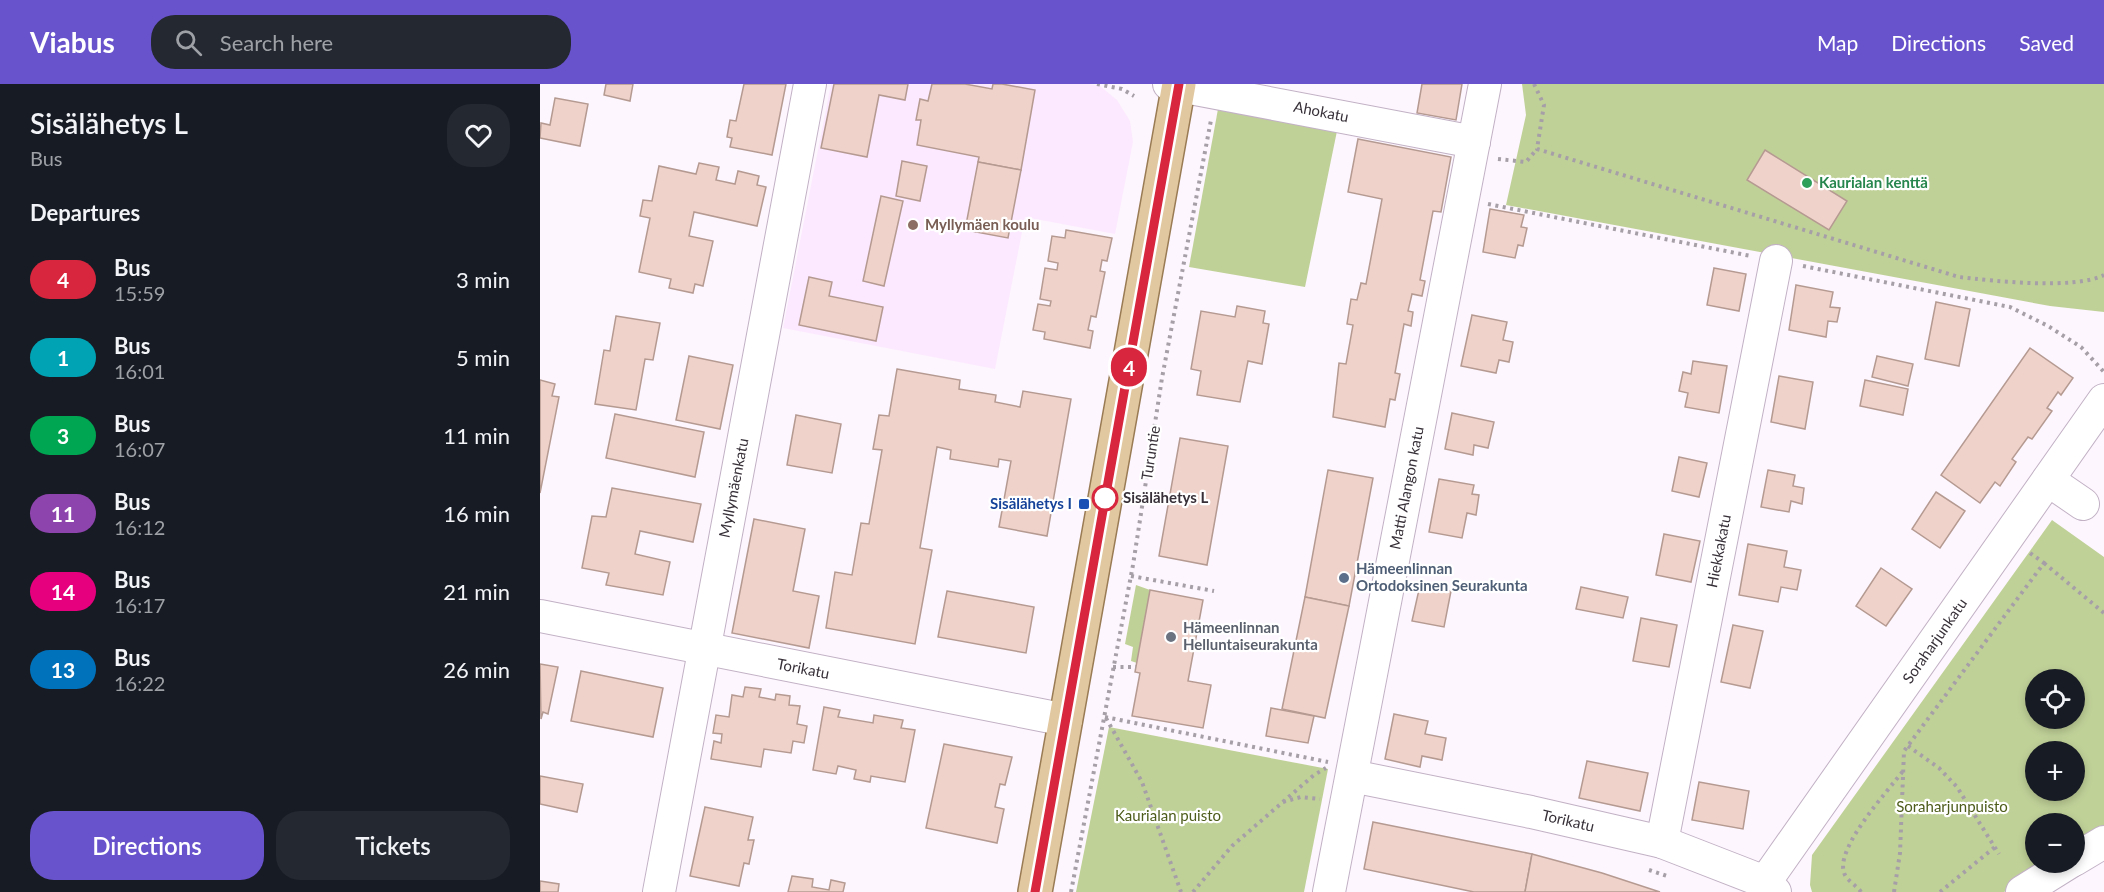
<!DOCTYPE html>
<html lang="en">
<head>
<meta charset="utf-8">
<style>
  body { margin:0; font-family:Lato,sans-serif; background:#242831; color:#f1f3f6; height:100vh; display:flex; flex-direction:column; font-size:22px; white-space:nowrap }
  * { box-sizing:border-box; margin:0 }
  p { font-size:20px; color:#9ea1a6 }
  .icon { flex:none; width:33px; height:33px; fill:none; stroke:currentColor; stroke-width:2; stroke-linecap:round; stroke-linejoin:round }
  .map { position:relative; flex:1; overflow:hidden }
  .sheet { display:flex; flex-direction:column; background:#171b24; width:540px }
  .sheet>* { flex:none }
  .badge { padding:0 12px; border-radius:20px; font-size:21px; line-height:39px }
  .tools { position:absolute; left:1485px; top:585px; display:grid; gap:12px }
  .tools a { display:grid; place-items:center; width:60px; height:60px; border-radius:50%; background:#171b24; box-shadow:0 3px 9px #0003; font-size:30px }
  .map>.badge { position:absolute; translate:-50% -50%; box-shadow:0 0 0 3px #fff }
  h2 { padding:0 30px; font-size:22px; line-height:54px }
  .round { display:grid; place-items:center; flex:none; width:63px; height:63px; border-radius:24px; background:#242831 }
  .summary { display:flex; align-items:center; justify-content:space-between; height:102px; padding:0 30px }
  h1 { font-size:28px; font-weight:600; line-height:45px }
  .primary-button { display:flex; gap:12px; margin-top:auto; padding:12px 30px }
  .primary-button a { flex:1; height:69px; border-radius:24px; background:#6953cd; color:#fff; font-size:24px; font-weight:600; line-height:69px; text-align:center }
  .primary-button a+a { background:#242831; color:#f1f3f6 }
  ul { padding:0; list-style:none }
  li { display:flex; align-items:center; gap:18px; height:78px; padding:0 30px }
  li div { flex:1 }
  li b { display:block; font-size:22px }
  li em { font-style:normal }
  li .badge { min-width:66px; font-weight:700; text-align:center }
  header { display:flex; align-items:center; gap:36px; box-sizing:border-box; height:84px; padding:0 30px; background:#6953cd; color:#fff }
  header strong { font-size:28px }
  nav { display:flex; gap:33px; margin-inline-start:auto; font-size:21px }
  .search { width:420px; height:54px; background:#242831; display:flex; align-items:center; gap:15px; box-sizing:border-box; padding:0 21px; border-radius:24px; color:#9ea1a6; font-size:22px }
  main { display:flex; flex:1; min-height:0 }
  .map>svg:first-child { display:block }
  .built { fill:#fce9ff }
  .green { fill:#c0d198; fill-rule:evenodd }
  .building { fill:#efd3ca; stroke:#b59a92; stroke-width:1.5 }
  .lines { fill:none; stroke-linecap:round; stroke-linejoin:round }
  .minor-casing { stroke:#c2b1c5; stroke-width:34 }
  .major-casing { stroke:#997b54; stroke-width:36 }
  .path { stroke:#a69fa7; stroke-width:4; stroke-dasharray:3 4.5; stroke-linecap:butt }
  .minor { stroke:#fff; stroke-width:32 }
  .major { stroke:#e2c8a1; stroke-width:33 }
  .line-casing { stroke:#fff; stroke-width:14 }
  .line { stroke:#d7263d; stroke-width:9 }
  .leisure-dot { fill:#2e9e5b; stroke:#fff; stroke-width:2 }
  .education-dot { fill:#8d6e63; stroke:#fff; stroke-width:2 }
  .stop-dot { fill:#fff; stroke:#d7263d; stroke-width:3 }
  .transit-dot { fill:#1a4fb4; stroke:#fff; stroke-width:2 }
  .service-dot { fill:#5c6f8a; stroke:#fff; stroke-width:2 }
  .worship-dot { fill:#6b7280; stroke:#fff; stroke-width:2 }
  .labels { text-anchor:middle; stroke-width:4.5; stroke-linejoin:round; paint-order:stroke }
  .street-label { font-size:15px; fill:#373038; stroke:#fff }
  .leisure-label { font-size:15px; font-weight:bold; fill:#27864d; stroke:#fff; text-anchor:start }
  .education-label { font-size:15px; font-weight:bold; fill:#785e54; stroke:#fff; text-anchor:start }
  .stop-label { font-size:15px; font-weight:bold; fill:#373038; stroke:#fff; text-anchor:start }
  .transit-label { font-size:15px; font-weight:bold; fill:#164399; stroke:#fff; text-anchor:end }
  .service-label { font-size:15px; font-weight:bold; fill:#4e5e75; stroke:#fff; text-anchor:start }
  .worship-label { font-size:15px; font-weight:bold; fill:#5b616d; stroke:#fff; text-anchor:start }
  .park-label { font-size:15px; fill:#4d5c1a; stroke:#fff }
</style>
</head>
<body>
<header>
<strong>Viabus</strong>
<div class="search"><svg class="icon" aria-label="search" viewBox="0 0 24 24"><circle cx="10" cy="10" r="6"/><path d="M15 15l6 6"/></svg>Search here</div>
<nav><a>Map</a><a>Directions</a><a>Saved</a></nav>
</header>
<main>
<section class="sheet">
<div class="summary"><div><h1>Sisälähetys L</h1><p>Bus</p></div><a class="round"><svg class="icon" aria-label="heart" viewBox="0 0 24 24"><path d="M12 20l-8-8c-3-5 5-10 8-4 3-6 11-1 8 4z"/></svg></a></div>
<h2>Departures</h2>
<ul>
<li><span class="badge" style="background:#d7263d;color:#fff">4</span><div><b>Bus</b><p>15:59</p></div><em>3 min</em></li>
<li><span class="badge" style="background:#00a3b4;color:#fff">1</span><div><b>Bus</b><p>16:01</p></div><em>5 min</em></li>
<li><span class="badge" style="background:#00a651;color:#fff">3</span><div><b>Bus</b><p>16:07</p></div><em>11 min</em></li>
<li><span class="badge" style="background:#8e44ad;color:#fff">11</span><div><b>Bus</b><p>16:12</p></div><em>16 min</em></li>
<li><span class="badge" style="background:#e6007e;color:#fff">14</span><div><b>Bus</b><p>16:17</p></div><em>21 min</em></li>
<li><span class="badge" style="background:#0072bc;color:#fff">13</span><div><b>Bus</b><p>16:22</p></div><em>26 min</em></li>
</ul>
<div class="primary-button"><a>Directions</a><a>Tickets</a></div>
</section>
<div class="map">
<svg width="1564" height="808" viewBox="0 0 1564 808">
  <rect width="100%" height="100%" fill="#fdf6fe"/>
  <path class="built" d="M291,0H549L560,2L577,16L590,37L593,58L575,150L485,133L455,285L243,244Z"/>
  <g class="green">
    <path d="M982,0H1564V228L1510,222L966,121L986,31Z"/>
    <path d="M678,25L797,47L765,203L649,183Z"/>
    <path d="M1512,436L1564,473V746L1535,764L1534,740H1496V778L1512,779L1464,808H1272L1270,801L1272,771ZM1496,596H1534V634H1496ZM1496,668H1534V706H1496Z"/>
    <path d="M596,501L610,506L597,579L591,577L593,563L585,560Z"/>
    <path d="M569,643L788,685L764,808H536Z"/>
  </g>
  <g class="building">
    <path d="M66,0H93L90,17L64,11Z"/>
    <path d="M204,0H246L232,71L190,63L192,54L187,53L190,36L196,37Z"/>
    <path d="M294,0H368L365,16L339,11L327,73L281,64Z"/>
    <path d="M392,0H425L452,5L453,0H462L495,6L481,86L438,78L439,73L377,61L381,36H376L380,15L388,17Z"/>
    <path d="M882,0H922L916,36L877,29Z"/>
    <path d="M15,14L48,20L40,62L0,54L1,39L10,41Z"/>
    <path d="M818,55L911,73L901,128L893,127L880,196L885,197L882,212L872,210L868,227L873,228L871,242L864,240L855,289L860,290L855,316L850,315L845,343L793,333L799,279L806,280L813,241L807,240L811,215L817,216L821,199L826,200L842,115L808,108Z"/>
    <path d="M1225,66L1307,117L1289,146L1207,96Z"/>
    <path d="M362,77L387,82L380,117L356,112Z"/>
    <path d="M438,78L481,86L468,154L425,146Z"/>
    <path d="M159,79L179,83L176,96L195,100L198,87L219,92L217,101L226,103L217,142L154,128L149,152L173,157L163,202L155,200L153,209L129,204L131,195L99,188L110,134L100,132L103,116L112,117L119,82L156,90Z"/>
    <path d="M341,112L363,117L344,202L323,197Z"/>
    <path d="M950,125L984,131L981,143L987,144L983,162L978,161L975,174L943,168Z"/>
    <path d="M526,146L572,154L567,177L562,176L560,187L565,188L556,233L551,232L548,246L553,247L550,264L504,255L505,248L493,246L498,220L510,222L511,217L500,215L505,184L517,186L518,179L508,177L512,152L525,154Z"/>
    <path d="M1174,184L1206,190L1199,227L1167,221Z"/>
    <path d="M269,193L292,198L289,212L343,223L336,257L259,241Z"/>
    <path d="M1256,201L1293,208L1290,223L1300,224L1297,238L1288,237L1286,253L1249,246Z"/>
    <path d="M1396,218L1430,225L1419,282L1385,275Z"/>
    <path d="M697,222L725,227L723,239L729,240L722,280L708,277L700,318L657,311L661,287L651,285L661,227L695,233Z"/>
    <path d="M932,231L967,238L963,256L973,258L969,278L959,276L956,289L921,282Z"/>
    <path d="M76,232L120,239L113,276L105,275L96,326L55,320L64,266L70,267Z"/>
    <path d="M1490,264L1533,294L1521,311L1518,308L1507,324L1512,327L1492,355L1488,353L1472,375L1476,378L1460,402L1455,398L1440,419L1401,391Z"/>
    <path d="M149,272L193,281L180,345L136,336Z"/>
    <path d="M1337,272L1373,280L1368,302L1332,293Z"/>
    <path d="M1153,277L1187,282L1179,329L1145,323L1148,309L1139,307L1143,288L1151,290Z"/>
    <path d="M357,285L420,296L419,305L456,311L455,318L480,323L483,307L531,315L507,452L459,443L471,377L459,375L458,383L410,375L411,366L397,363L380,464L392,466L375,560L286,544L295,488L312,491L321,439L329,440L342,366L333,365L339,331L349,332Z"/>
    <path d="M1239,292L1273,298L1265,345L1231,338Z"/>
    <path d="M0,296L15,300L12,312L19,313L0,409Z"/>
    <path d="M1325,296L1368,305L1363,331L1320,322Z"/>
    <path d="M912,329L954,338L948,364L934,361L933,371L905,365Z"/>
    <path d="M75,330L164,348L155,393L66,374Z"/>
    <path d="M256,331L301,340L292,389L247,381Z"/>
    <path d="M640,354L688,362L667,481L619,472Z"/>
    <path d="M1139,373L1167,379L1159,413L1132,407Z"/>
    <path d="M788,386L833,394L809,522L765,513Z"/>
    <path d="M1228,386L1255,391L1253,402L1264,404L1262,420L1251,417L1249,428L1221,423Z"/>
    <path d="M899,395L934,401L932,410L939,411L936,431L927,429L922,454L889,448Z"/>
    <path d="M72,404L161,420L153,458L100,447L95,470L130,478L123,511L66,501L69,489L42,484L52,432L66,433Z"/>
    <path d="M1396,408L1425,427L1400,464L1372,445Z"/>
    <path d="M214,435L265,445L253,507L279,512L269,564L192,549Z"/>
    <path d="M1124,450L1160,457L1151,498L1116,491Z"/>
    <path d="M1208,460L1247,467L1244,483L1261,486L1257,506L1241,503L1238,518L1199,511Z"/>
    <path d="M1341,484L1372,505L1346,542L1316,522Z"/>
    <path d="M880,501L911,507L904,543L872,537Z"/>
    <path d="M1041,503L1088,513L1083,534L1036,525Z"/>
    <path d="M610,506L663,516L648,597L671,601L663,644L592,632L600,589L595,588Z"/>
    <path d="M407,507L494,523L486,569L398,553Z"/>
    <path d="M765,513L809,522L785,634L742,625Z"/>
    <path d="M1101,534L1137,541L1129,583L1093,577Z"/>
    <path d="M1193,541L1223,547L1210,604L1181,598Z"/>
    <path d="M0,580L18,583L8,630L3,628L1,635Z"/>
    <path d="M41,587L123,604L113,653L31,637Z"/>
    <path d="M205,603L221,605L219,613L235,616L236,610L250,612L249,621L260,622L257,640L267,642L264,659L253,657L251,669L224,665L221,683L171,675L174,657L181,659L182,650L173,649L176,631L189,633L192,611L203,613Z"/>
    <path d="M284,623L300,626L298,633L333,639L334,631L363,636L361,644L375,646L365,698L331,692L330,698L314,695L316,686L298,682L296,690L273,686Z"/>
    <path d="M731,624L774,632L768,659L726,652Z"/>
    <path d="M854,630L888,637L885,650L906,654L902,676L882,672L880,683L845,675Z"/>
    <path d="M404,660L472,673L465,701L460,700L455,723L464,725L457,759L386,744Z"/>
    <path d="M1047,677L1108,689L1100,727L1039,714Z"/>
    <path d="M0,692L43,700L37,728L0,720Z"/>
    <path d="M1159,698L1209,707L1203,745L1152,736Z"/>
    <path d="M165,723L213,733L208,756H214L209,780L204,779L199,802L150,792Z"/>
    <path d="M833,738L992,770L985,808H934L824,785Z"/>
    <path d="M992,770L1062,789L1120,808H985Z"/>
    <path d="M252,792L273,795L272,803L289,806L291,796L305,799L303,808H248Z"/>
    <path d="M0,797L19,800L18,808H0Z"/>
  </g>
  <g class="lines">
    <g class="minor-casing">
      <g id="minor">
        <path d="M629,0L934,58"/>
        <path d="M1508,396L1543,420"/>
        <path d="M0,532L526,636"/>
        <path d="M812,692L991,728L1122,758L1225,798L1235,808"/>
        <path d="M1122,758L1236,177"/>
        <path d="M1534,776L1564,758"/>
        <path d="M1225,798L1564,316"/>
        <path d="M119,808L270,0"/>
        <path d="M789,808L945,0"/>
        <path d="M1482,808L1530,778"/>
      </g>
    </g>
    <g class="major-casing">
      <path id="major" d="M495,808L639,0"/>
    </g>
    <g class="path">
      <path d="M557,0L582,5L594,12"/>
      <path d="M994,0L1004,21L997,65L1419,193C1453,197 1535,206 1564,191"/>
      <path d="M958,75L986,78L997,65"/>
      <path d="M948,120L1211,172"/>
      <path d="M1263,182L1470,223L1508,242L1541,263L1564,288"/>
      <path d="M1504,479L1564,529"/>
      <path d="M591,492L674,507"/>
      <path d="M573,583H596"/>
      <path d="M565,633L788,678"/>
      <path d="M566,634L602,698L641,808"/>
      <path d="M1368,662L1399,684L1417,703L1459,770"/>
      <path d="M743,718L761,713L780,715"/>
      <path d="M1109,786L1127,792"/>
      <path d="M531,808L593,481L622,294L671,36"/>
      <path d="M653,808L692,762L774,691L786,684"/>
      <path d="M1321,808C1317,802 1308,797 1305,791C1292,767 1348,707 1363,687"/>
      <path d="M1354,808L1360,769L1364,667L1504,479L1490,469"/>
      <path d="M1400,808L1455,763"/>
    </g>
    <use href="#minor" class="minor"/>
    <use href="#major" class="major"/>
  </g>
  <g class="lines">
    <g class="line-casing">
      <path id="line" d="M495,808L639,0"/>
    </g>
    <use href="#line" class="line"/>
  </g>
  <circle class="leisure-dot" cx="1267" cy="99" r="6"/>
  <circle class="education-dot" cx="373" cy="141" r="6"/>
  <circle class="stop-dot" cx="565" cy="414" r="12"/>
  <rect class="transit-dot" x="538" y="414" width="12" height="12" rx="3"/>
  <circle class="service-dot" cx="804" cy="494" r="6"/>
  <circle class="worship-dot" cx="631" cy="553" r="6"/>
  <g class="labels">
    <g class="street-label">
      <text transform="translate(781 28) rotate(11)" y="5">Ahokatu</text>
      <text transform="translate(611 369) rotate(-81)" y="5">Turuntie</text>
      <text transform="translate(194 404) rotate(-79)" y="5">Myllymäenkatu</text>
      <text transform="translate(867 404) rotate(-79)" y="5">Matti Alangon katu</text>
      <text transform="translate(1179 467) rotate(-79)" y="5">Hiekkakatu</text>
      <text transform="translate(1395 557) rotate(-55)" y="5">Soraharjunkatu</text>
      <text transform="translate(263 585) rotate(11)" y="5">Torikatu</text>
      <text transform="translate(1028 737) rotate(13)" y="5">Torikatu</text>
    </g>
    <g class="leisure-label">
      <text x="1279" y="104">Kaurialan kenttä</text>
    </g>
    <g class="education-label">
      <text x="385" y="146">Myllymäen koulu</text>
    </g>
    <g class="stop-label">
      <text x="583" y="419">Sisälähetys L</text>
    </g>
    <g class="transit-label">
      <text x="532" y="425">Sisälähetys I</text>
    </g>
    <g class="service-label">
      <text x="816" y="490">Hämeenlinnan<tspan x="816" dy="17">Ortodoksinen Seurakunta</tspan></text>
    </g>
    <g class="worship-label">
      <text x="643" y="549">Hämeenlinnan<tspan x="643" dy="17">Helluntaiseurakunta</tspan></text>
    </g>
    <g class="park-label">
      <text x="1412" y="728">Soraharjunpuisto</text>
      <text x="628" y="737">Kaurialan puisto</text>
    </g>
  </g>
</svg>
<div class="tools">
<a><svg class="icon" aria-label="locate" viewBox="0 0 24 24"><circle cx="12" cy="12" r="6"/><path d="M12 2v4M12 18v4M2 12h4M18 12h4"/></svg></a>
<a>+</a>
<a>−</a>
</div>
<b class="badge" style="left:589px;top:283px;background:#d7263d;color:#fff">4</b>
</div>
</main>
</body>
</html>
